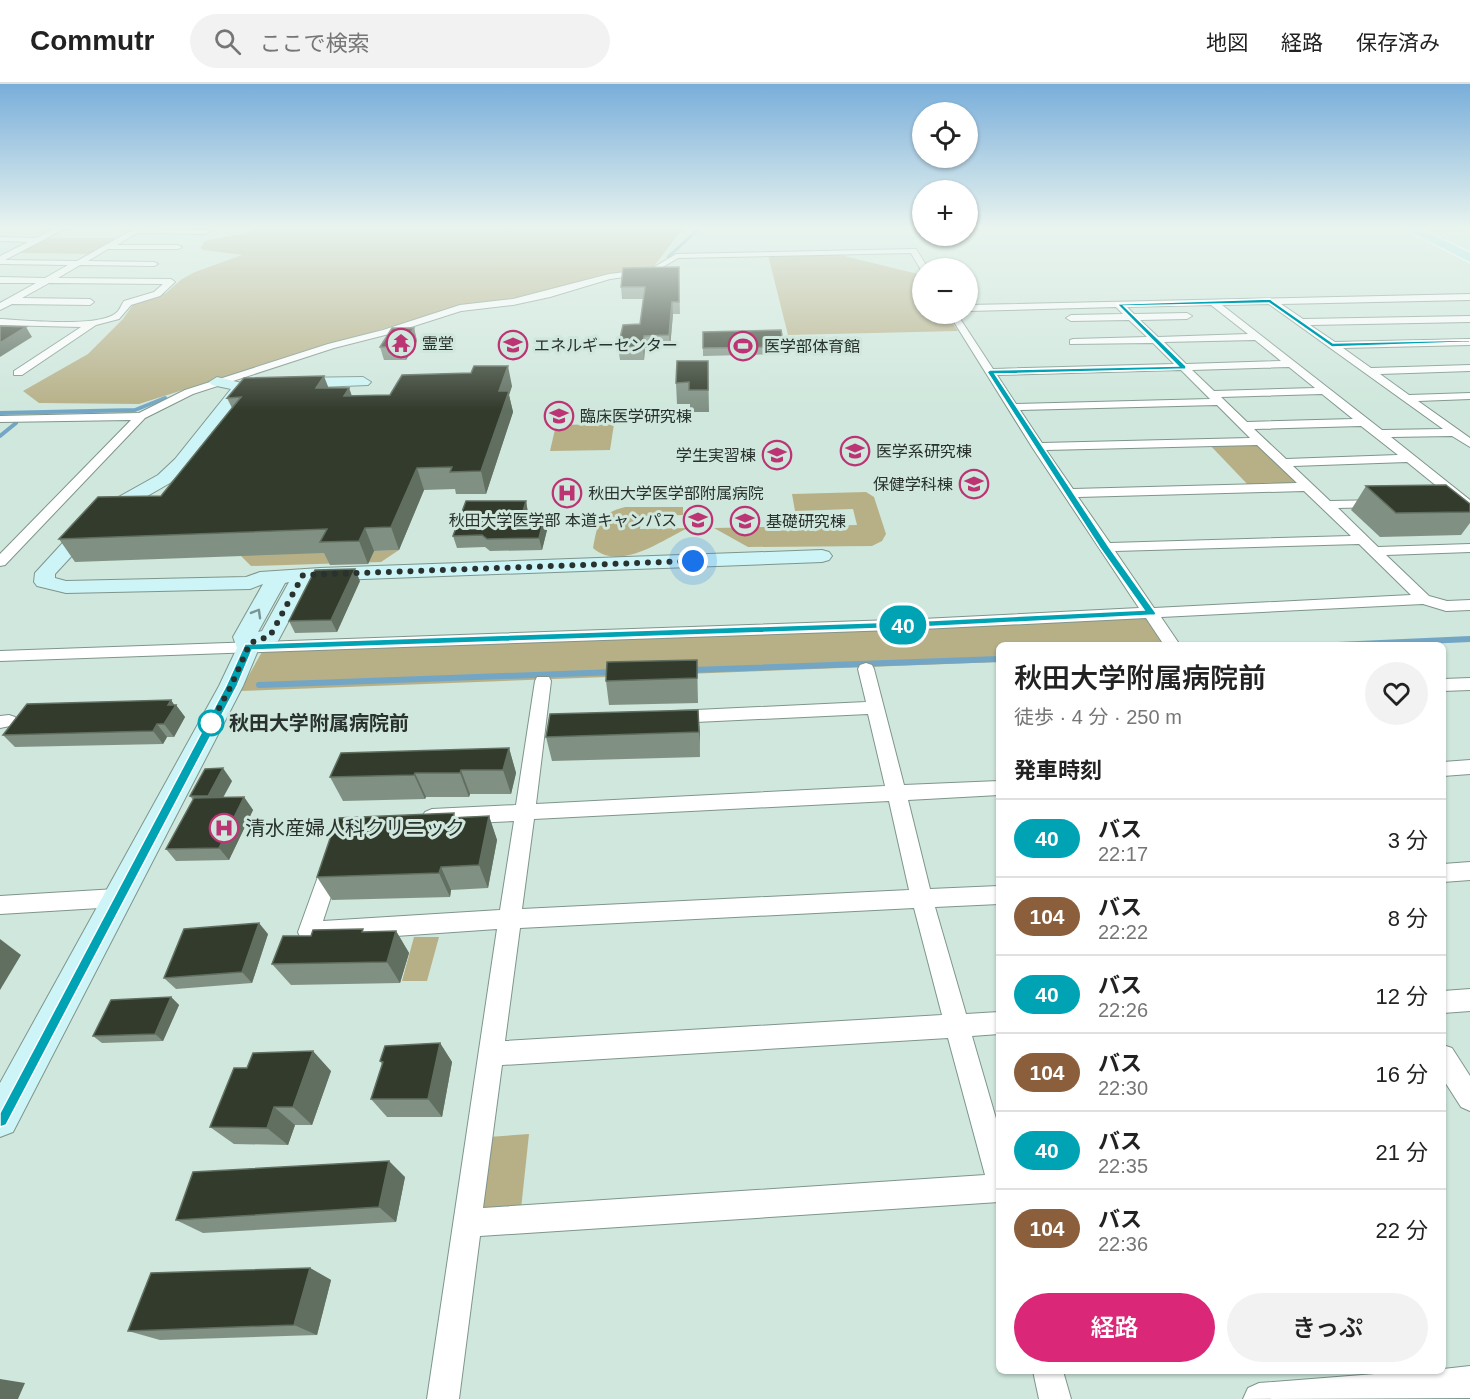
<!DOCTYPE html>
<html lang="ja">
<head>
<meta charset="utf-8">
<style>
  body { margin:0; font-family:Arial,"Noto Sans JP",sans-serif; background:#f2f2f2; color:#222; height:100vh; display:flex; flex-direction:column; font-size:22px; white-space:nowrap }
  * { box-sizing:border-box; margin:0 }
  p { font-size:20px; color:#767676 }
  .icon { flex:none; width:33px; height:33px; fill:none; stroke:currentColor; stroke-width:2; stroke-linecap:round; stroke-linejoin:round }
  .map { position:relative; flex:1; overflow:hidden }
  .side { position:absolute; left:996px; top:558px; width:450px; height:732px; display:flex; flex-direction:column; background:#fff; border-radius:9px; box-shadow:0 2px 4px #0004 }
  .side>* { flex:none }
  .badge { padding:0 12px; border-radius:20px; font-size:21px; line-height:39px }
  .fabs { position:absolute; left:912px; top:18px; display:grid; gap:12px }
  .fabs a { display:grid; place-items:center; width:66px; height:66px; border-radius:50%; background:#fff; box-shadow:0 2px 4px #0004; font-size:30px }
  .you { position:absolute; width:30px; height:30px; margin:-15px; border:4px solid #fff; border-radius:50%; background:#1a73e8; box-shadow:0 0 0 9px #1a73e833 }
  .map>.badge { position:absolute; translate:-50% -50%; box-shadow:0 0 0 3px #fff }
  h2 { padding:0 18px; font-size:22px; line-height:54px }
  .round { display:grid; place-items:center; flex:none; width:63px; height:63px; border-radius:32px; background:#f2f2f2 }
  .head { display:flex; align-items:center; justify-content:space-between; height:102px; padding:0 18px }
  h1 { font-size:28px; font-weight:600; line-height:45px }
  .button { display:flex; gap:12px; margin-top:auto; padding:12px 18px }
  .button a { flex:1; height:69px; border-radius:36px; background:#db2777; color:#fff; font-size:24px; font-weight:600; line-height:69px; text-align:center }
  .button a+a { background:#f2f2f2; color:#222 }
  ul { padding:0; list-style:none }
  li { display:flex; align-items:center; gap:18px; height:78px; padding:0 18px; border-top:2px solid #e0e0e0 }
  li div { flex:1 }
  li b { display:block; font-size:22px }
  li em { font-style:normal }
  li .badge { min-width:66px; font-weight:700; text-align:center }
  header { display:flex; align-items:center; gap:36px; box-sizing:border-box; height:84px; padding:0 30px; background:#fff; border-bottom:2px solid #e0e0e0 }
  header strong { font-size:28px }
  nav { display:flex; gap:33px; margin-inline-start:auto; font-size:21px }
  .search { width:420px; height:54px; background:#f2f2f2; display:flex; align-items:center; gap:15px; box-sizing:border-box; padding:0 21px; border-radius:33px; color:#767676; font-size:22px }
  .map>svg:first-child { display:block }
  .green { fill:#b7b087 }
  .lines { fill:none; stroke-linecap:round; stroke-linejoin:round }
  .stream-far2 { stroke:#73a6c5; stroke-width:3 }
  .stream-far1 { stroke:#73a6c5; stroke-width:4 }
  .stream { stroke:#73a6c5; stroke-width:6 }
  .street-casing { stroke:#7f958b; stroke-width:2 }
  .secondary-casing { stroke:#7f958b; stroke-width:2 }
  .primary-casing { stroke:#fff; stroke-width:3 }
  .street { fill:#fff; fill-rule:evenodd }
  .secondary { fill:#cdf4f6; fill-rule:evenodd }
  .primary { fill:#9ae8ee; fill-rule:evenodd }
  .wall { fill:#809184 }
  .shaded-wall { fill:#616f61 }
  .building { fill:#323b2c; stroke:#616f61; stroke-width:1.5 }
  .oneway { stroke:#7b9392 }
  .line { fill:#00a3b4; stroke:#fff; stroke-width:1.5 }
  .walk { stroke:#29322e; stroke-width:6; stroke-dasharray:0 10.8 }
  .stop-dot { fill:#fff; stroke:#00a3b4; stroke-width:3 }
  .labels { text-anchor:middle; stroke-width:6; stroke-linejoin:round; paint-order:stroke }
  .far-poi-label { font-size:16px; fill:#29322e; stroke:#cfe7dc; text-anchor:start }
  .stop-label { font-size:20px; font-weight:bold; fill:#29322e; stroke:#cfe7dc; text-anchor:start }
  .poi-label { font-size:20px; fill:#29322e; stroke:#cfe7dc; text-anchor:start }
</style>
</head>
<body>
<header>
<strong>Commutr</strong>
<div class="search"><svg class="icon" aria-label="search" viewBox="0 0 24 24"><circle cx="10" cy="10" r="6"/><path d="M15 15l6 6"/></svg>ここで検索</div>
<nav><a>地図</a><a>経路</a><a>保存済み</a></nav>
</header>
<div class="map">
<svg width="1470" height="1315" viewBox="0 0 1470 1315">
  <rect width="100%" height="100%" fill="#cfe7dc"/>
  <g class="green">
    <path d="M265,142H668L683,144L652,185L535,211L463,221L258,282L139,320L39,319L23,307L88,270L123,235L134,219L145,214L166,209L182,195L195,188L242,171L204,166L200,164L203,161V157L242,150Z"/>
    <path d="M47,154H116L90,170L17,169Z"/>
    <path d="M836,170L922,191V230H946L958,247L788,251L768,171Z"/>
    <path d="M614,340L610,366L550,367L556,341Z"/>
    <path d="M1260,357L1307,403L1251,404L1207,358Z"/>
    <path d="M866,408L874,413L886,450L882,457L872,462L748,463L714,444L857,441L853,425L795,427L792,410Z"/>
    <path d="M625,423H683V431L641,432L640,445L688,444C662,456 620,488 593,464C598,439 598,430 625,423Z"/>
    <path d="M399,466L381,478L251,482L239,470Z"/>
    <path d="M1151,529L1172,561H999V578L240,607L263,566Z"/>
    <path d="M414,853H439L427,897H402Z"/>
    <path d="M529,1050L521,1125L479,1128L488,1053Z"/>
  </g>
  <g class="lines">
    <path class="stream-far2" d="M668,173L702,142"/>
    <g class="stream-far1">
      <path d="M0,329L135,326L165,314"/>
      <path d="M0,352L16,339"/>
    </g>
    <g class="stream">
      <path d="M1337,561L1470,555"/>
      <path d="M691,586L999,575"/>
      <path d="M259,601L615,588"/>
    </g>
    <g class="street-casing">
      <g id="street">
        <path d="M60,142H70L5,176L77,177L139,142H148L144,145L205,146L209,148L205,150L137,149L117,161H178L182,163L178,165H108L88,177L154,178L158,180L154,182L80,181L58,194L171,195L175,198L160,212L131,221L119,235L96,241L22,291H14V287L81,243L0,241V235C24,236 98,244 116,229C120,226 121,221 124,217L154,208L163,200L49,199L22,214L90,215L94,218L90,221L12,220L0,226V219L36,199H0V193L45,194L68,181L0,180V172L28,158L0,157V153L36,154Z"/>
        <path d="M1470,142V146L1412,147L1408,145L1412,143Z"/>
        <path d="M913,165H916L928,184L921,186L911,169L678,174L653,189L610,195L550,213L513,221L461,227L389,250L334,264L193,310L145,334L5,481L0,482V470L131,336L0,338V332L139,329L185,306L328,260L383,246L460,221L513,215L609,190L651,185L676,170Z"/>
        <path d="M1470,210V216L1281,220L1303,235L1470,232V238L1310,241L1335,258L1470,255V261L1343,264L1371,284L1470,281V287L1380,290L1409,311L1470,309V315L1418,317L1470,354V363L1452,352L1391,353L1470,416V426L1465,425L1407,378L1293,382L1330,417L1383,416L1385,419L1383,422L1378,423L1338,424L1378,463L1470,460V468L1386,471L1429,512L1447,517L1470,516V526L1446,527L1423,520L1161,533L1180,561H1164L1146,534L922,545L0,577V567L922,535L1139,524L1032,363L949,230H957L993,285L1174,280L1153,259L1070,260V256L1073,255L1147,253L1129,236L1071,237L1066,234L1071,231L1123,230L1116,223L968,227V221ZM1269,220L1443,345L1382,346L1222,221ZM1211,221L1248,250L1158,253L1140,236L1187,235L1192,232L1187,229L1134,230L1127,223ZM1255,256L1281,277L1186,280L1164,258ZM1289,283L1315,304L1214,307L1192,286ZM1181,286L1210,315L1016,320L997,291ZM1322,310L1353,335L1247,338L1221,313ZM1217,321L1250,354L1042,359L1020,326ZM1361,342L1398,371L1286,375L1254,345ZM1257,361L1297,399L1073,405L1046,366ZM1304,407L1351,452L1110,459L1078,413ZM1359,460L1411,511L1154,524L1115,467Z"/>
        <path d="M866,579L872,581L874,585L904,701L999,697V711L908,716L930,805L999,802V820L935,823L966,930L999,928V950L972,952L999,1045V1118L480,1152L459,1315H427L497,845L309,858L301,855L298,848L324,776L331,773L338,776L341,782L323,837L500,826L514,737L432,741L425,738L422,733L425,728L432,725L516,721L535,597L537,593H549L551,597L536,720L885,702L868,630L675,639L669,637L666,633L669,629L675,627L866,618L858,585L860,581ZM889,717L909,806L522,825L534,735ZM914,824L942,931L505,957L520,844ZM948,954L985,1091L483,1124L502,981Z"/>
        <path d="M1470,594V606L1443,607V595Z"/>
        <path d="M9,631L15,633L18,637L15,641L0,644V632Z"/>
        <path d="M1470,676V690L1443,692V678Z"/>
        <path d="M1470,778V796L1443,798V780Z"/>
        <path d="M116,805L124,808L127,814L124,820L116,823L0,830V812Z"/>
        <path d="M1470,905V927L1443,929V907Z"/>
        <path d="M1443,961L1452,964L1470,992V1027L1461,1023L1443,995Z"/>
        <path d="M1470,1282V1314L1243,1315L1248,1304L1259,1299L1413,1287H1443V1285Z"/>
        <path d="M1033,1287H1063L1071,1315H1039Z"/>
      </g>
    </g>
    <g class="secondary-casing">
      <g id="secondary">
        <path d="M217,293L246,300L249,303L187,383L170,399L104,437L55,490V494L66,497L246,493L260,488L320,484L822,466L829,468L832,472L829,476L822,478L310,497L278,557L259,564L243,602L13,1048L0,1053V999L219,602L237,564L233,553L263,500L250,505L66,509L37,502L34,498L35,489L90,429L158,391L175,375L231,305L212,301L209,298ZM289,498L262,547L258,548L285,499Z"/>
        <path d="M363,293L371,298L368,301L293,304L285,299L293,294Z"/>
      </g>
    </g>
    <g class="primary-casing">
      <path id="primary" d="M1399,142H1414L1470,169V178Z"/>
    </g>
    <use href="#street" class="street"/>
    <use href="#secondary" class="secondary"/>
    <use href="#primary" class="primary"/>
  </g>
  <g class="wall">
    <path d="M679,194L680,230H673L670,264H645L644,276H620L618,263L640,240L643,215H622L621,203Z"/>
    <path d="M414,244L417,257L406,276H384L380,263Z"/>
    <path d="M703,248L784,263V270L703,272Z"/>
    <path d="M708,277L709,328H690V320H677L676,299Z"/>
    <path d="M512,302L509,311L513,328L486,410H456L455,405L424,406L399,466L374,467L368,480L330,481L324,469L75,478L59,455L161,412L232,324L227,314L328,304H349L352,312L390,311Z"/>
    <path d="M1366,402L1470,420V439L1461,451L1380,453L1351,426Z"/>
    <path d="M526,417L528,429L527,434H544L547,446L542,466L490,467L485,463L457,464L453,452Z"/>
    <path d="M360,497L337,548L295,549L289,537Z"/>
    <path d="M697,576L698,619L609,621L606,597Z"/>
    <path d="M171,616L174,621H176L185,633L174,653H167L163,660L15,663L3,651Z"/>
    <path d="M698,626L700,673L552,677L546,653Z"/>
    <path d="M509,664L516,689L511,710H470L469,713H426L425,715L343,717L330,693Z"/>
    <path d="M232,697L223,714L244,713L253,726L229,776L176,777L166,765L193,716L190,712Z"/>
    <path d="M454,729L455,733L489,732L497,756L488,804L451,806L450,813L332,816L317,793Z"/>
    <path d="M396,847L409,869L400,899L291,901L272,880L311,852L366,848Z"/>
    <path d="M268,850L252,899L176,905L164,894Z"/>
    <path d="M171,913L179,921L163,957L102,959L93,952Z"/>
    <path d="M440,959L452,978L442,1033H387L371,1015L382,980L380,977Z"/>
    <path d="M331,987L312,1041H295L288,1061L234,1060L210,1043Z"/>
    <path d="M405,1093L396,1138L203,1149L176,1136Z"/>
    <path d="M310,1184L331,1196L317,1251L160,1256L128,1247Z"/>
  </g>
  <g class="shaded-wall">
    <path d="M672,218L673,230L670,264L669,251Z"/>
    <path d="M26,243L32,253L0,273V259Z"/>
    <path d="M414,244L417,257L406,276L402,263Z"/>
    <path d="M644,252L645,264L644,276L643,263Z"/>
    <path d="M508,282L512,302L509,311L513,328L486,410L481,387L499,307Z"/>
    <path d="M324,292L332,313L316,304Z"/>
    <path d="M349,304L356,325L344,312Z"/>
    <path d="M417,384L424,406L399,466L391,443Z"/>
    <path d="M526,417L528,429L523,446L521,434Z"/>
    <path d="M544,434L547,446L542,466L539,454Z"/>
    <path d="M365,444L374,467L368,480L359,457Z"/>
    <path d="M355,485L360,497L337,548L331,536Z"/>
    <path d="M171,616L175,622L176,621L185,633L174,653L164,640L168,621Z"/>
    <path d="M698,626L700,650V673L699,648Z"/>
    <path d="M157,640L167,653L163,660L153,647Z"/>
    <path d="M509,664L516,689L511,710L503,686Z"/>
    <path d="M223,684L232,697L217,724L208,712Z"/>
    <path d="M461,686L470,710L469,713L460,689Z"/>
    <path d="M415,689L426,713L425,715L414,691Z"/>
    <path d="M244,713L253,726L229,776L219,764Z"/>
    <path d="M489,732L497,756L488,804L479,781Z"/>
    <path d="M441,783L451,806L450,813L439,789Z"/>
    <path d="M259,839L268,850L252,899L242,888Z"/>
    <path d="M396,847L409,869L400,899L387,878Z"/>
    <path d="M0,855L21,871L0,906Z"/>
    <path d="M171,913L179,921L163,957L155,950Z"/>
    <path d="M440,959L452,978L442,1033L428,1015Z"/>
    <path d="M313,967L331,987L312,1041L293,1023Z"/>
    <path d="M274,1023L295,1041L288,1061L267,1044Z"/>
    <path d="M389,1077L405,1093L396,1138L379,1123Z"/>
    <path d="M310,1184L331,1196L317,1251L294,1241Z"/>
    <path d="M0,1295L25,1299L18,1315H0Z"/>
  </g>
  <g class="building">
    <path d="M679,183V218H672L669,251L644,252L643,263H618L623,241L640,240L645,203H621L623,184Z"/>
    <path d="M0,242L26,243L0,259Z"/>
    <path d="M392,244H414L402,263H380Z"/>
    <path d="M781,246L784,263L703,264V248Z"/>
    <path d="M677,277H708V306H689V298L676,299Z"/>
    <path d="M474,282H508L499,307H509L481,387L450,388L452,383L417,384L391,443L365,444L359,457L320,458L327,445L59,455L98,413L161,412L241,313L227,314L244,294L324,292L316,304H349L344,312L390,311L402,291L471,289Z"/>
    <path d="M1446,401L1470,420V428L1396,429L1366,402Z"/>
    <path d="M466,417H526L521,434H544L539,454L487,455L482,451L453,452Z"/>
    <path d="M355,485L331,536L289,537L315,486Z"/>
    <path d="M697,576V594L606,597L607,578Z"/>
    <path d="M171,616L168,621H176L164,640H157L153,647L3,651L27,620Z"/>
    <path d="M698,626L699,648L546,653L550,630Z"/>
    <path d="M509,664L503,686H461L460,689H415L414,691L330,693L341,669Z"/>
    <path d="M223,684L208,712H190L205,685Z"/>
    <path d="M244,713L219,764L166,765L194,714Z"/>
    <path d="M454,729L453,734L489,732L479,781L441,783L439,789L317,793L337,734Z"/>
    <path d="M259,839L242,888L164,894L184,845Z"/>
    <path d="M363,845L362,848L396,847L387,878L272,880L283,852H311L313,846Z"/>
    <path d="M171,913L155,950L93,952L111,916Z"/>
    <path d="M440,959L428,1015H371L383,978L380,977L385,962Z"/>
    <path d="M313,967L293,1023H274L267,1044L210,1043L234,984H247L253,969Z"/>
    <path d="M389,1077L379,1123L176,1136L193,1088Z"/>
    <path d="M310,1184L294,1241L128,1247L151,1189Z"/>
  </g>
  <defs><path id="oneway-chevron" d="M-2-3.5L2.5 0L-2 3.5" fill="none" stroke-width="1.6" stroke-linecap="round" stroke-linejoin="round" transform="scale(1.5)"/></defs>
  <use class="oneway" href="#oneway-chevron" transform="translate(257 529) rotate(-60)"/>
  <linearGradient id="sky" x2="0" y2="1"><stop stop-color="#79aeda"/><stop offset="0.44" stop-color="#e9f4ef"/><stop offset="1" stop-color="#e9f4ef" stop-opacity="0"/></linearGradient>
  <rect width="1470" height="326" fill="url(#sky)"/>
  <path class="line" d="M1270,215L1333,259L1470,256V258L1332,263L1269,219L1124,222L1186,282V285L995,290L1109,463L1156,529L1155,531L922,543L252,566L237,602L6,1041L0,1043V1029L226,602L245,560L922,537L1144,526L1100,464L987,288L990,286L1178,282L1117,220Z"/>
  <g class="lines">
    <path class="walk" d="M211,639L210,641L231,602L250,559L270,552L303,491L693,477"/>
  </g>
  <defs>
    <g id="temple-ring" transform="scale(1.5)"><circle r="9.5" fill="#cfe7dc" stroke="#bc3473" stroke-width="1.5"/><path d="M0-6L5-2H3V0L6.5 2.5H4V6H1.5V3h-3V6H-4V2.5H-6.5L-3 0V-2H-5Z" fill="#bc3473"/></g>
    <g id="university-ring" transform="scale(1.5)"><circle r="9.5" fill="#cfe7dc" stroke="#bc3473" stroke-width="1.5"/><path d="M0-5L7-2L0 1L-7-2ZM-4 1L0 2.5L4 1V4Q0 6-4 4Z" fill="#bc3473"/></g>
    <g id="stadium-ring" transform="scale(1.5)"><circle r="9.5" fill="#cfe7dc" stroke="#bc3473" stroke-width="1.5"/><path d="M0-5a6.5 5 0 1 0 0 10a6.5 5 0 1 0 0-10ZM-3.5-1.8h7v3.6h-7Z" fill="#bc3473"/></g>
    <g id="hospital-ring" transform="scale(1.5)"><circle r="9.5" fill="#cfe7dc" stroke="#bc3473" stroke-width="1.5"/><path d="M-5-5h3v3.5h4V-5h3V5h-3V1.5h-4V5h-3Z" fill="#bc3473"/></g>
  </defs>
  <g fill-rule="evenodd">
    <use href="#temple-ring" x="401" y="259"/>
    <use href="#university-ring" x="513" y="261"/>
    <use href="#stadium-ring" x="743" y="262"/>
    <use href="#university-ring" x="559" y="332"/>
    <use href="#university-ring" x="855" y="367"/>
    <use href="#university-ring" x="777" y="371"/>
    <use href="#university-ring" x="974" y="400"/>
    <use href="#hospital-ring" x="567" y="409"/>
    <use href="#university-ring" x="698" y="436"/>
    <use href="#university-ring" x="745" y="437"/>
    <use href="#hospital-ring" x="224" y="744"/>
  </g>
  <circle class="stop-dot" cx="211" cy="639" r="12"/>
  <g class="labels">
    <g class="far-poi-label">
      <text x="422" y="265">霊堂</text>
      <text x="534" y="267">エネルギーセンター</text>
      <text x="764" y="268">医学部体育館</text>
      <text x="580" y="338">臨床医学研究棟</text>
      <text x="876" y="373">医学系研究棟</text>
      <text x="756" y="377" text-anchor="end">学生実習棟</text>
      <text x="953" y="406" text-anchor="end">保健学科棟</text>
      <text x="588" y="415">秋田大学医学部附属病院</text>
      <text x="677" y="442" text-anchor="end">秋田大学医学部 本道キャンパス</text>
      <text x="766" y="443">基礎研究棟</text>
    </g>
    <g class="stop-label">
      <text x="229" y="646">秋田大学附属病院前</text>
    </g>
    <g class="poi-label">
      <text x="245" y="751">清水産婦人科クリニック</text>
    </g>
  </g>
</svg>
<div class="fabs">
<a><svg class="icon" aria-label="locate" viewBox="0 0 24 24"><circle cx="12" cy="12" r="6"/><path d="M12 2v4M12 18v4M2 12h4M18 12h4"/></svg></a>
<a>+</a>
<a>−</a>
</div>
<div class="you" style="left:693px;top:477px"></div>
<b class="badge" style="left:903px;top:541px;background:#00a3b4;color:#fff">40</b>
<section class="side">
<div class="head"><div><h1>秋田大学附属病院前</h1><p>徒歩 · 4 分 · 250 m</p></div><a class="round"><svg class="icon" aria-label="heart" viewBox="0 0 24 24"><path d="M12 20l-8-8c-3-5 5-10 8-4 3-6 11-1 8 4z"/></svg></a></div>
<h2>発車時刻</h2>
<ul>
<li><span class="badge" style="background:#00a3b4;color:#fff">40</span><div><b>バス</b><p>22:17</p></div><em>3 分</em></li>
<li><span class="badge" style="background:#8b5e3c;color:#fff">104</span><div><b>バス</b><p>22:22</p></div><em>8 分</em></li>
<li><span class="badge" style="background:#00a3b4;color:#fff">40</span><div><b>バス</b><p>22:26</p></div><em>12 分</em></li>
<li><span class="badge" style="background:#8b5e3c;color:#fff">104</span><div><b>バス</b><p>22:30</p></div><em>16 分</em></li>
<li><span class="badge" style="background:#00a3b4;color:#fff">40</span><div><b>バス</b><p>22:35</p></div><em>21 分</em></li>
<li><span class="badge" style="background:#8b5e3c;color:#fff">104</span><div><b>バス</b><p>22:36</p></div><em>22 分</em></li>
</ul>
<div class="button"><a>経路</a><a>きっぷ</a></div>
</section>
</div>
</body>
</html>
